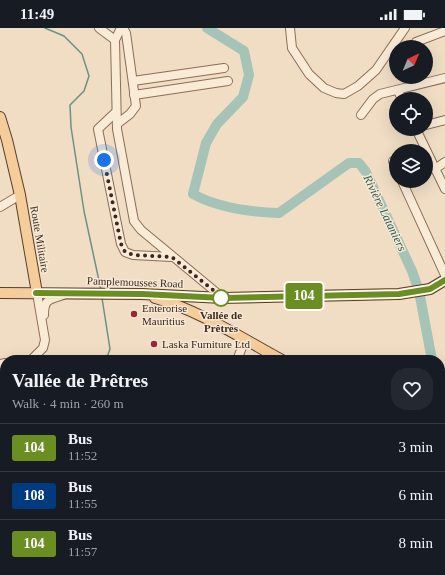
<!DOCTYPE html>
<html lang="en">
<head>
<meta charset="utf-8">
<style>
  body { margin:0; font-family:Georgia,serif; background:#242831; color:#f1f3f6; height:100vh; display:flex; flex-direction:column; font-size:15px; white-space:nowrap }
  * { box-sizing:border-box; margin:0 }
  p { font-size:13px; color:#9ea1a6 }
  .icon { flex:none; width:22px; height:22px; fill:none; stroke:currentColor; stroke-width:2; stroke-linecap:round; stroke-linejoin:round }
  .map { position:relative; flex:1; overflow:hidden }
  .sheet { position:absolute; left:0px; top:327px; width:445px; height:220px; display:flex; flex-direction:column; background:#171b24; border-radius:16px 16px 0 0; box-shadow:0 4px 16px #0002 }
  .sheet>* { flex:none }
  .badge { padding:0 8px; border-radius:3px; font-size:14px; line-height:26px }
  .needle { width:26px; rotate:44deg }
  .tools { position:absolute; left:389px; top:12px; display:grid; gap:8px }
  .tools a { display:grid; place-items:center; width:44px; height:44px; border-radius:50%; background:#171b24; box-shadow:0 4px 16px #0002; font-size:20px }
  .you { position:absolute; width:20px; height:20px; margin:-10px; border:3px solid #fff; border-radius:50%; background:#1a73e8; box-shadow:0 0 0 6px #1a73e833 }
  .map>.badge { position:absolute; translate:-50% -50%; box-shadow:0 0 0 2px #fff }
  .round { display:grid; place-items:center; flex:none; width:42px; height:42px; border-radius:16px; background:#242831 }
  .summary { display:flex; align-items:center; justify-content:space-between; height:68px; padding:0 12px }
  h1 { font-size:19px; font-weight:600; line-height:30px }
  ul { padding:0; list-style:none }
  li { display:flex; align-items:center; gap:12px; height:48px; padding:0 12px; border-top:1px solid #363941 }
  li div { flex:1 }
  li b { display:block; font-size:15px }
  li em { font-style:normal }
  li .badge { min-width:44px; font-weight:700; text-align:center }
  .status { display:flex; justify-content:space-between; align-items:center; height:28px; padding:0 20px; background:#171b24; direction:ltr }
  .status svg { height:11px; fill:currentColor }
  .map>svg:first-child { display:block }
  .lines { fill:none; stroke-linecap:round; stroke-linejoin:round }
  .stream { stroke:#6c9284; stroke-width:1.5 }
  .river { stroke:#a6c3b7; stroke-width:10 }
  .minor-casing { stroke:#8c6d59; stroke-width:10 }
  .major-casing { stroke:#593c2d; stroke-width:12 }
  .minor { stroke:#faebd7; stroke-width:8 }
  .major { stroke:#f5cd9a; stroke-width:10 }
  .line-casing { stroke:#fff; stroke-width:9 }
  .line { stroke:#6b8e23; stroke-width:6 }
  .walk { stroke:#3b281e; stroke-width:4; stroke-dasharray:0 7.2 }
  .stop-dot { fill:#fff; stroke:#6b8e23; stroke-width:2 }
  .poi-dot { fill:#9d2636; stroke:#f7e8d4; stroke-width:1.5 }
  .labels { text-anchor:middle; stroke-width:3; stroke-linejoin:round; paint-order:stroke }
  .street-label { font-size:11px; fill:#3b281e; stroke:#f7e8d4 }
  .poi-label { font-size:11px; fill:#3b281e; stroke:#f7e8d4; text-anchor:start }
  .stop-label { font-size:11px; font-weight:bold; fill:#3b281e; stroke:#f7e8d4 }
  .water-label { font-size:12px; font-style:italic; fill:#2c5b52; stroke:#f7e8d4 }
</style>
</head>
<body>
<div class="status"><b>11:49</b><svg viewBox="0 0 49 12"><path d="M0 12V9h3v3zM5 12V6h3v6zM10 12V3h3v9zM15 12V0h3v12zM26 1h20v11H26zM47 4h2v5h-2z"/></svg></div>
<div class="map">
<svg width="445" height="547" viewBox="0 0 445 547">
  <rect width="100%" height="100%" fill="#f0ddc4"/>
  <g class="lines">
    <g class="stream">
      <path d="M45,0L64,8L82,26L89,48L84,63L70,77L71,99L84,183L101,262"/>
      <path d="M102,270L110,321L106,332"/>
    </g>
    <g class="river">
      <path d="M207,0L244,23L249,47L243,69L217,96L206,115L193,166C218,180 251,184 279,185L349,135H359L366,144L412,243L419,263L432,332"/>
      <path d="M440,363C443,374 444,384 440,395"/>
      <path d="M440,509L445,510"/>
    </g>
    <g class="minor-casing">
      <g id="minor">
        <path d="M99,0L115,12"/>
        <path d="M121,0L115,12L117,101L134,193L141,202L223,270"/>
        <path d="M290,0L292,20L309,46L324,60L336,65L344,66L358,58L376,42L405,0"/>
        <path d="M416,14L445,3"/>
        <path d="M133,53L224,40"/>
        <path d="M398,63L402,71"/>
        <path d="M134,67L228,53"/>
        <path d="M116,84L98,101L121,216L125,224L133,227L172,229"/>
        <path d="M361,87L373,71L380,66L445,50"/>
        <path d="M117,96L130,86L136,78L126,5L123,0"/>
        <path d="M426,97L445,92"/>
        <path d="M416,101L445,161"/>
        <path d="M393,133L396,140"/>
        <path d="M435,141L445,134"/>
        <path d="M402,153L445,247"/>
        <path d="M0,179L20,167"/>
        <path d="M44,287C44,270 50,272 63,267"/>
        <path d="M31,332L43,320L45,312L37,265"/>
        <path d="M237,332L245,312"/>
        <path d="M0,336L5,335"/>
        <path d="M0,363L5,357"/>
        <path d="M440,538H445"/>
      </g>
    </g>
    <g class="major-casing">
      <g id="major">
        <path d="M0,89L7,112L20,167L37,265"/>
        <path d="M0,265L142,266L223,270L399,266L430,261L445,252"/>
        <path d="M155,270C201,283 241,310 282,332"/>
        <path d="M386,542L387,547"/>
      </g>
    </g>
    <use href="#minor" class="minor"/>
    <use href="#major" class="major"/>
  </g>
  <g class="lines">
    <g class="line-casing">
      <path id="line" d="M36,265L142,266L223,270L399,266L430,261L445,252"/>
    </g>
    <use href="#line" class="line"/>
    <path class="walk" d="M104,132L121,216L125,224L134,227L172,229L223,270H221"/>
  </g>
  <circle class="stop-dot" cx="221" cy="270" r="8"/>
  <g class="poi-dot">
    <circle cx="134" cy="286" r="4"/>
    <circle cx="154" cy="316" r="4"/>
  </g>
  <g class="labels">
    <g class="street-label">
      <text transform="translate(40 211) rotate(80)" y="4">Route Militaire</text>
      <text transform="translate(135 254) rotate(2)" y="4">Pamplemousses Road</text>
    </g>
    <g class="poi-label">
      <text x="142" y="284">Enterorise<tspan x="142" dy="13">Mauritius</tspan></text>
      <text x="162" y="320">Laska Furniture Ltd</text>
    </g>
    <g class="stop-label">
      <text x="221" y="291">Vallée de<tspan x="221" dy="13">Prêtres</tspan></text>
    </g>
    <g class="water-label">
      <text transform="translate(385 185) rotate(64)" y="4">Rivière Lataniers</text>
    </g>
  </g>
</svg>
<div class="tools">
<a><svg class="needle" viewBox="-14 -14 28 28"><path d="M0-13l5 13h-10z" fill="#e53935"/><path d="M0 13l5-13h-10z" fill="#9ea1a6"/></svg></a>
<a><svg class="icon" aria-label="locate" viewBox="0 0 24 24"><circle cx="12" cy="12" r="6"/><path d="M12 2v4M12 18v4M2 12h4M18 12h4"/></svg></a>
<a><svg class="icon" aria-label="layers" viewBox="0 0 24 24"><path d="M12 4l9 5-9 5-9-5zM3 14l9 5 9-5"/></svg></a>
</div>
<div class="you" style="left:104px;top:132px"></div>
<b class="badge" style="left:304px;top:268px;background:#6b8e23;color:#fff">104</b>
<section class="sheet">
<div class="summary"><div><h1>Vallée de Prêtres</h1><p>Walk · 4 min · 260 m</p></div><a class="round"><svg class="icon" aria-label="heart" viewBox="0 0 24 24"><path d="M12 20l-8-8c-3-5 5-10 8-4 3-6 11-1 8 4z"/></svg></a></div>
<ul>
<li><span class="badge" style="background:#6b8e23;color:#fff">104</span><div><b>Bus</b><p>11:52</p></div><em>3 min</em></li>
<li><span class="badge" style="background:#003b80;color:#fff">108</span><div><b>Bus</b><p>11:55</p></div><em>6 min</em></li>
<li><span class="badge" style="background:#6b8e23;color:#fff">104</span><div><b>Bus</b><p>11:57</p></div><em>8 min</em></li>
</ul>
</section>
</div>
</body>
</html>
